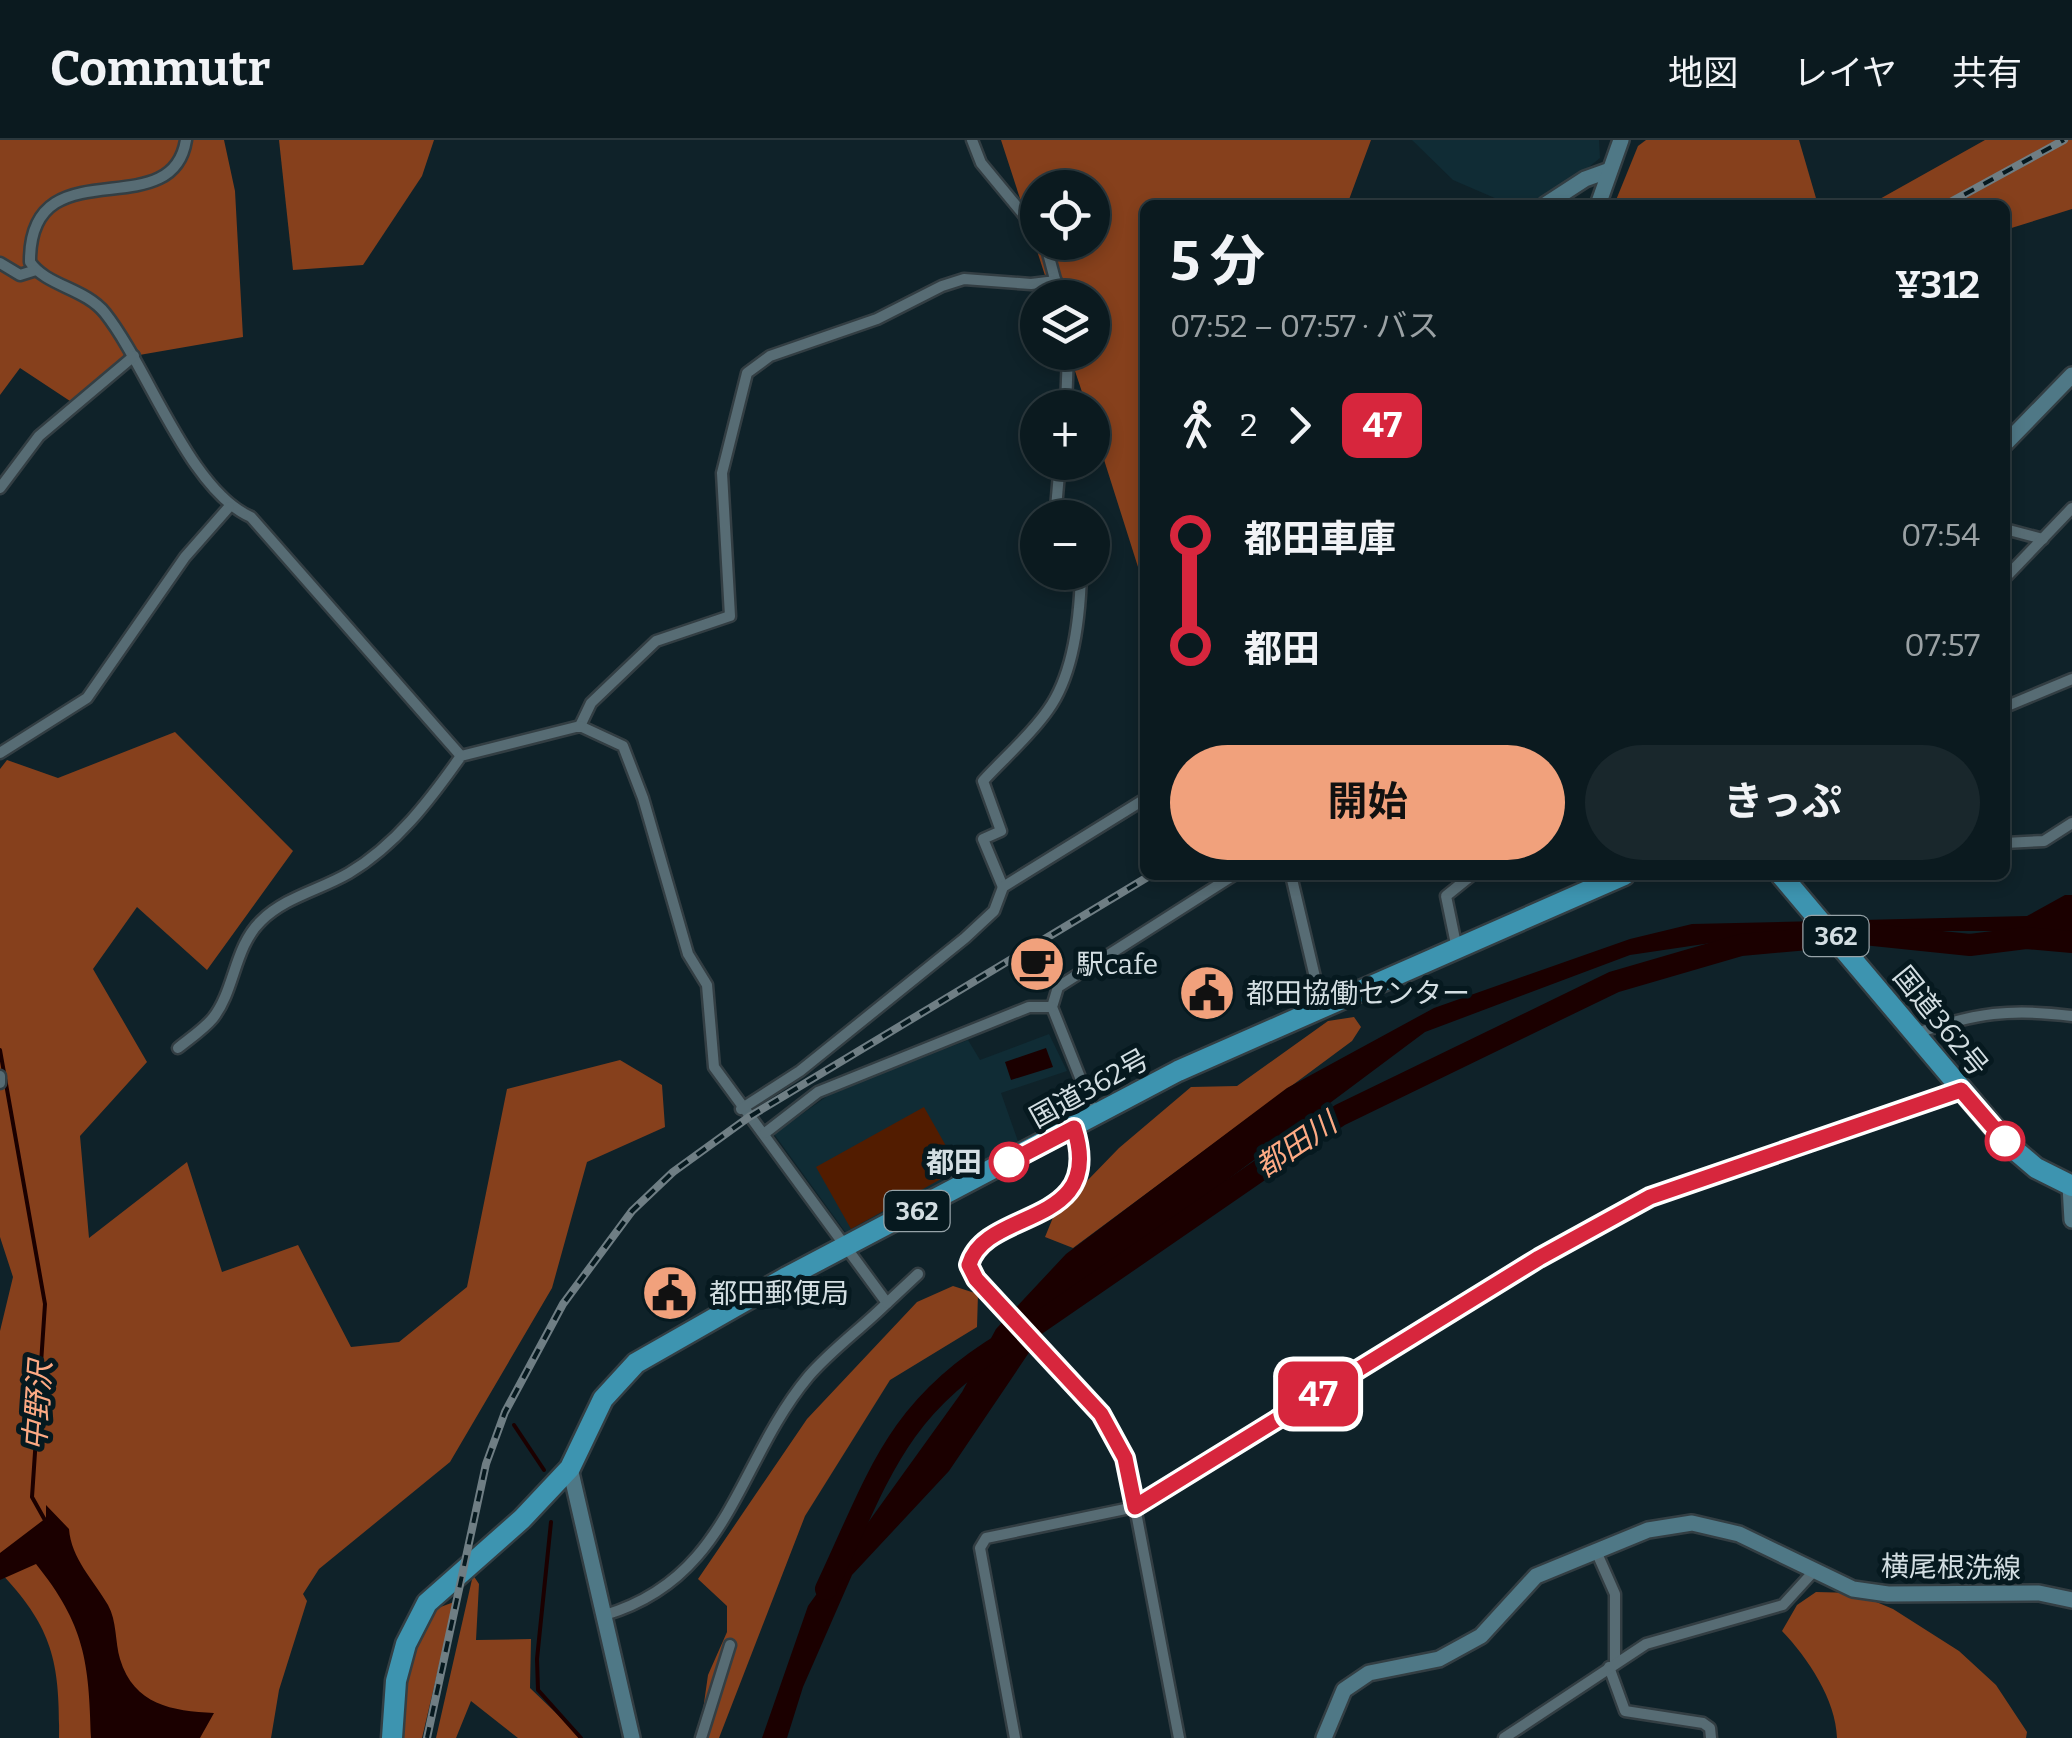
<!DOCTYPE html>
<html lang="ja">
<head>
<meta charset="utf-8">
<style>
  body { margin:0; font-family:Bitter,"Noto Sans JP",serif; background:#19272c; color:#f1f3f6; height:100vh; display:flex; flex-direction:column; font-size:38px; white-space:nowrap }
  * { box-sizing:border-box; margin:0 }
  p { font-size:32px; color:#9aa1a4 }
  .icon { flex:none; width:55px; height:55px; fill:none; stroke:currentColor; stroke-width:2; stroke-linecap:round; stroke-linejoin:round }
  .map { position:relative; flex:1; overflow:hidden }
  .drawer { position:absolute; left:1140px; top:60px; width:870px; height:680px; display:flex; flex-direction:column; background:#0b1a1f; border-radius:15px; box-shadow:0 5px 15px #0003,0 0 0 2px #2b383d }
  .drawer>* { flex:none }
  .badge { padding:0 20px; border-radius:15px; font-size:35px; line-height:65px }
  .controls { position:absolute; left:1020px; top:30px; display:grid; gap:20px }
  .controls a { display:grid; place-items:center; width:90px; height:90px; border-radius:50%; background:#0b1a1f; box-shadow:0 5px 15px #0003,0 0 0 2px #2b383d; font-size:50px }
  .map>.badge { position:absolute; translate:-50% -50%; box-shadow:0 0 0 5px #fff }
  .legs { display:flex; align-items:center; gap:15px; height:110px; padding:0 30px; font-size:32px }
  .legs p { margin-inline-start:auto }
  .headline { display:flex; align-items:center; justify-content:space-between; height:170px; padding:0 30px }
  h1 { font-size:55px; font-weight:700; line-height:75px }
  .button { display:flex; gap:20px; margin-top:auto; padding:20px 30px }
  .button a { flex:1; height:115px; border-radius:60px; background:#f1a17c; color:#111; font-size:40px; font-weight:700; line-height:115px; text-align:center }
  .button a+a { background:#19272c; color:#f1f3f6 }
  ul { padding:0 30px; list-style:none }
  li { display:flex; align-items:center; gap:35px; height:110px; font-size:38px }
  li i { display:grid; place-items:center; width:15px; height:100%; margin:0 12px; background:currentColor }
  li i::after { content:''; width:25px; height:25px; margin:-12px; border:8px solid; border-radius:50%; background:#0b1a1f }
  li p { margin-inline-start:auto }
  li:first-child i { background:linear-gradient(#0000 50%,currentColor 0) }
  li:last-child i { background:linear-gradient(currentColor 50%,#0000 0) }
  header { display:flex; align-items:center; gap:60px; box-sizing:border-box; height:140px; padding:0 50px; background:#0b1a1f; border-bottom:2px solid #2b383d }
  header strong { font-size:48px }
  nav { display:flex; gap:55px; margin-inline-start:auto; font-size:35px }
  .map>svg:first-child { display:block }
  .built { fill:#102c35 }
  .green { fill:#521c00 }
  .forest { fill:#86401c; fill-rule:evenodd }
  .water { fill:#1b0000 }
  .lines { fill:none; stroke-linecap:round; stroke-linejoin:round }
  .stream { stroke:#1b0000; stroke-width:4 }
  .river { stroke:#1b0000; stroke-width:22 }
  .street-casing { stroke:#333e43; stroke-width:15 }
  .secondary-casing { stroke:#333e43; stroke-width:20 }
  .highway-casing { stroke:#333e43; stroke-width:25 }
  .street { stroke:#576c74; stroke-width:10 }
  .secondary { stroke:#4f7886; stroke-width:15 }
  .highway { stroke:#3d94b0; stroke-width:20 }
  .rail-casing { stroke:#6f7e84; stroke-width:8 }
  .rail { stroke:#06191f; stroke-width:4; stroke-dasharray:11; stroke-linecap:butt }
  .line-1-casing { stroke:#fff; stroke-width:22 }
  .line-1 { stroke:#d7263d; stroke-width:15 }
  .stop-1-dot { fill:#fff; stroke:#d7263d; stroke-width:5 }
  .labels { text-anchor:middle; stroke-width:10; stroke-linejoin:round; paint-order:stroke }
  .shield { fill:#06191f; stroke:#96a3a8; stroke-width:2.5 }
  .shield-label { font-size:25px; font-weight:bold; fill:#d3dee2 }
  .poi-label { font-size:28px; fill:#d3dee2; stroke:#06191f; text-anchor:start }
  .street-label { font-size:28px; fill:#d3dee2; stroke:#06191f }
  .stop-label { font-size:28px; font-weight:bold; fill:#d3dee2; stroke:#06191f; text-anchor:end }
  .water-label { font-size:30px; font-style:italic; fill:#fdaa84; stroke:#06191f }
</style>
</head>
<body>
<header>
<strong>Commutr</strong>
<nav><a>地図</a><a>レイヤ</a><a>共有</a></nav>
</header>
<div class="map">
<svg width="2072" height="1598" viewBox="0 0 2072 1598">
  <rect width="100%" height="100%" fill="#0f2229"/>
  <g class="built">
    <path d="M1412,0H1599L1600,18L1542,65H1511L1453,40Z"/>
    <path d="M1049,894L1067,931L1001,953L1020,1007L849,1097L774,994L833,952L968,900L980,920Z"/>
  </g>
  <path class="green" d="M924,967L959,1029L851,1089L816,1027Z"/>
  <g class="forest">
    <path d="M0,0H224L235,51L243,197L122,218L73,263L20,228L0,255Z"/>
    <path d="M279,0H434L422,36L363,125L293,130Z"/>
    <path d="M1001,0H1371L1347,65H1145V449L1093,285L1092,268L1087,267L1069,213L1092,212V158L1052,157ZM1038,48H1092V102H1038Z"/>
    <path d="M1646,0H1799L1818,65H1614L1638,6Z"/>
    <path d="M1985,0H2072V69L2005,90V65H1869Z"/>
    <path d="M175,592L293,711L207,830L137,767L93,829L147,922L80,996L89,1098L187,1022L222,1132L298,1105L351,1207L399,1202L467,1147L507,949L620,920L662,945L665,987L587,1022L552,1148L450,1322L319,1429L303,1454L307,1461L279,1550L271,1598H59C60,1522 53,1488 0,1432V1191L13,1137L0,1097V629L7,620L58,638Z"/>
    <path d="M1354,877L1361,887L1352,901L1073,1108L1045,1097L1054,1075L1119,1008L1191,947L1237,946L1328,881Z"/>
    <path d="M953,1146L978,1154L977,1187L890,1240L805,1376L719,1598H699L708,1535L727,1492V1466L698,1439L807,1279L917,1162Z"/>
    <path d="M473,1435L479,1444L476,1500L531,1499L530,1548L582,1598H518L471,1561L456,1598H436Z"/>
    <path d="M1816,1452L1855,1453L1893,1469L1959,1511L1996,1545L2027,1592L2026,1598H1837C1836,1560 1808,1518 1782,1491L1797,1465Z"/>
    <path d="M454,1462L422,1598H399L407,1522L435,1469Z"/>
  </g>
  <g class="water">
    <path d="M2065,755H2072V791H1792L1630,815L1425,892L1219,1046L1074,1146L949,1331L852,1435L803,1547L787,1598H762L808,1466L962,1252L996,1189L1066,1114L1287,948L1434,868L1630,799L1692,784L2027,776Z"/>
    <path d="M1046,908L1053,927L1011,940L1005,922Z"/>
    <path d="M46,1365L69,1389C71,1418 94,1441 108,1465C117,1481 115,1502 120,1519C134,1565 172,1571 214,1573L200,1598H91C89,1522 85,1485 36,1424L0,1440V1413L46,1378Z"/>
  </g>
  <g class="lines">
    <g class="stream">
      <path d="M0,910L45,1164L32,1357L46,1382"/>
      <path d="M514,1285L544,1330"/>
      <path d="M551,1382L537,1519L538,1550L581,1598"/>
    </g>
    <g class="river">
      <path d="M1034,1186L1340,975L1614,842L1741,805L1864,794L1970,805L2026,798L2072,802"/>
      <path d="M826,1449C878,1339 895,1268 1006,1202"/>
    </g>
    <g class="street-casing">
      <g id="street">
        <path d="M186,0C172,89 29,3 30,122C46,146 85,148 105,173C148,227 189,350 251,377L461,616"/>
        <path d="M972,0L981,23L1038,92"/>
        <path d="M1045,102L1060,158"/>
        <path d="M0,123L20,135L36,130"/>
        <path d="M1066,268L1068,212"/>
        <path d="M0,348L39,296L134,216"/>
        <path d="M1060,378L1056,368L1060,322"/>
        <path d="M2005,389L2043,399"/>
        <path d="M2005,438L2072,368"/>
        <path d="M2005,567L2072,539"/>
        <path d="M580,586L591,563L656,501L730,476L722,333L747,233L770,216L877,179L942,146L964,139L1031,144L1056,141"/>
        <path d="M0,613L87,558L185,417L229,367"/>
        <path d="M2005,703L2044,701L2072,683"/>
        <path d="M1291,735L1322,867"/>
        <path d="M1003,747L983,699L1001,691L983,641C1004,618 1030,596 1048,570C1074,534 1080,476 1081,432"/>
        <path d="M1457,809L1446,756L1472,735"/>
        <path d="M1917,893C1976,873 2010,868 2072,876"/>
        <path d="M178,908C189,899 204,889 213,878C235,850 234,807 261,781C285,757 320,750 349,733C396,705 430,660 461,616L580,586L623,606L643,658L688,814L707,845L714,927L887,1163C862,1188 831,1210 808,1237C736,1324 730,1438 605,1475"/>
        <path d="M0,936V943"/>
        <path d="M741,969L800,931L965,798L994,771L1003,747L1145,659"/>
        <path d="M1095,975L1052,867L1058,847L1234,735"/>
        <path d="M1074,988C1107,1089 985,1067 969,1125L976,1139L1101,1274L1118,1303L1135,1367L1179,1598"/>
        <path d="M765,993L818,952L1029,867H1052"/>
        <path d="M887,1163L918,1134"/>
        <path d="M1596,1411L1615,1454V1521"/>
        <path d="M1609,1527L1625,1571L1703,1583L1710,1588L1711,1598"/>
        <path d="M701,1598L730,1505"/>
        <path d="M1015,1598L980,1408L986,1398L1135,1367L1539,1118L1650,1057L1961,950"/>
        <path d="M1504,1598L1646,1504L1783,1465L1815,1430"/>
      </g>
    </g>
    <g class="secondary-casing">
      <g id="secondary">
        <path d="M1545,65L1585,39L1610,30"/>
        <path d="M1598,65L1621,0"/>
        <path d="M2005,304L2072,235"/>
        <path d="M2070,1046L2072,1080"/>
        <path d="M570,1328L632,1598"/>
        <path d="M1324,1598L1344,1550L1369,1533L1439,1519L1481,1496L1536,1436L1648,1390L1692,1383L1739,1394L1853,1449L1888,1454L2039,1453L2072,1460"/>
      </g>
    </g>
    <g class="highway-casing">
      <g id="highway">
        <path d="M1781,735L2009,1005L2036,1028L2072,1046"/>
        <path d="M392,1598L396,1541L406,1504L427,1463L522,1379L570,1328L603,1259L636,1223L787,1137L1178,931L1624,735"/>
      </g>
    </g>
    <use href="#street" class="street"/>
    <use href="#secondary" class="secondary"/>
    <use href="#highway" class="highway"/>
    <g class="rail-casing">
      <g id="rail">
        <path d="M1945,65L2064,0"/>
        <path d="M427,1598L486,1324L505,1272L563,1164L632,1071L673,1032L749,977L1151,735"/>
      </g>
    </g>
    <use href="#rail" class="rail"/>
  </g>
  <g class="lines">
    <g class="line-1-casing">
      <path id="line-1" d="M1009,1022L1074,988C1107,1089 985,1067 969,1125L976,1139L1101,1274L1125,1318L1135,1367L1539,1118L1650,1057L1961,950L2005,1001"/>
    </g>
    <use href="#line-1" class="line-1"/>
  </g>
  <defs>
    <g id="cafe-disc" transform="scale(2.875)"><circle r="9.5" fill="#f1a17c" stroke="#06191f"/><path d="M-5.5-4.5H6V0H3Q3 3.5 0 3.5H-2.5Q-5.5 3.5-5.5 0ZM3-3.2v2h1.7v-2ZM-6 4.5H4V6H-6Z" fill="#111"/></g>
    <g id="civic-disc" transform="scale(2.875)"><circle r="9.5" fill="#f1a17c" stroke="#06191f"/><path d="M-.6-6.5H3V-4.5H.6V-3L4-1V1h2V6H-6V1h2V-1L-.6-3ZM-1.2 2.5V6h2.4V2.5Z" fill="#111"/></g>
  </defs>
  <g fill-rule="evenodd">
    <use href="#cafe-disc" x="1037" y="824"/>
    <use href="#civic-disc" x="1207" y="853"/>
    <use href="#civic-disc" x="670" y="1153"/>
  </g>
  <g class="stop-1-dot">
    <circle cx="2005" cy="1001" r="18"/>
    <circle cx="1009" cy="1022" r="18"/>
  </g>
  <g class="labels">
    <g class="shield">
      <rect x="1803.5" y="776" width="65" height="40" rx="8"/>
      <rect x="884.5" y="1051" width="65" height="40" rx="8"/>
    </g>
    <g class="shield-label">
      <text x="1836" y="805">362</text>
      <text x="917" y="1080">362</text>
    </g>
    <g class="poi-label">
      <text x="1076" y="834">駅cafe</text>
      <text x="1246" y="863">都田協働センター</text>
      <text x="709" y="1163">都田郵便局</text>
    </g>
    <g class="street-label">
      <text transform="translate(1941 881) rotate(51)" y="10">国道362号</text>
      <text transform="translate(1089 948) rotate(-29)" y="10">国道362号</text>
      <text transform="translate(1951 1427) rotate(1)" y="10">横尾根洗線</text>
    </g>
    <g class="stop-label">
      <text x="982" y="1032">都田</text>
    </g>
    <g class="water-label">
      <text transform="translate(1296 1005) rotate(-34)" y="10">都田川</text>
      <text transform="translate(38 1266) rotate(-86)" y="10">中野沢</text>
    </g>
  </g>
</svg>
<div class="controls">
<a><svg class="icon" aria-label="locate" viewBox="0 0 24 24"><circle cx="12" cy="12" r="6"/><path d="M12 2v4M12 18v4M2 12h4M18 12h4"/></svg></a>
<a><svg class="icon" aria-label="layers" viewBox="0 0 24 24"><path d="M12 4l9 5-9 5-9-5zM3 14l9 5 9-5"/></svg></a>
<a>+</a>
<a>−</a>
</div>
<b class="badge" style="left:1318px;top:1254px;background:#d7263d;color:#fff">47</b>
<section class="drawer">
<div class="headline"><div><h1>5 分</h1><p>07:52 – 07:57 · バス</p></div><b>¥312</b></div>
<div class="legs"><svg class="icon" aria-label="walk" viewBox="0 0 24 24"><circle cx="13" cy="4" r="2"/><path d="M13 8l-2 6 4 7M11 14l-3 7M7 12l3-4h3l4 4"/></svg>2<svg class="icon" aria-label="forward" viewBox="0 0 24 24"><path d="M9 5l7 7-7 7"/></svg><b class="badge" style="background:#d7263d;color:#fff">47</b></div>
<ul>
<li><i style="color:#d7263d"></i><b>都田車庫</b><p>07:54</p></li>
<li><i style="color:#d7263d"></i><b>都田</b><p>07:57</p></li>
</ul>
<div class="button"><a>開始</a><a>きっぷ</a></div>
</section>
</div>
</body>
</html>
